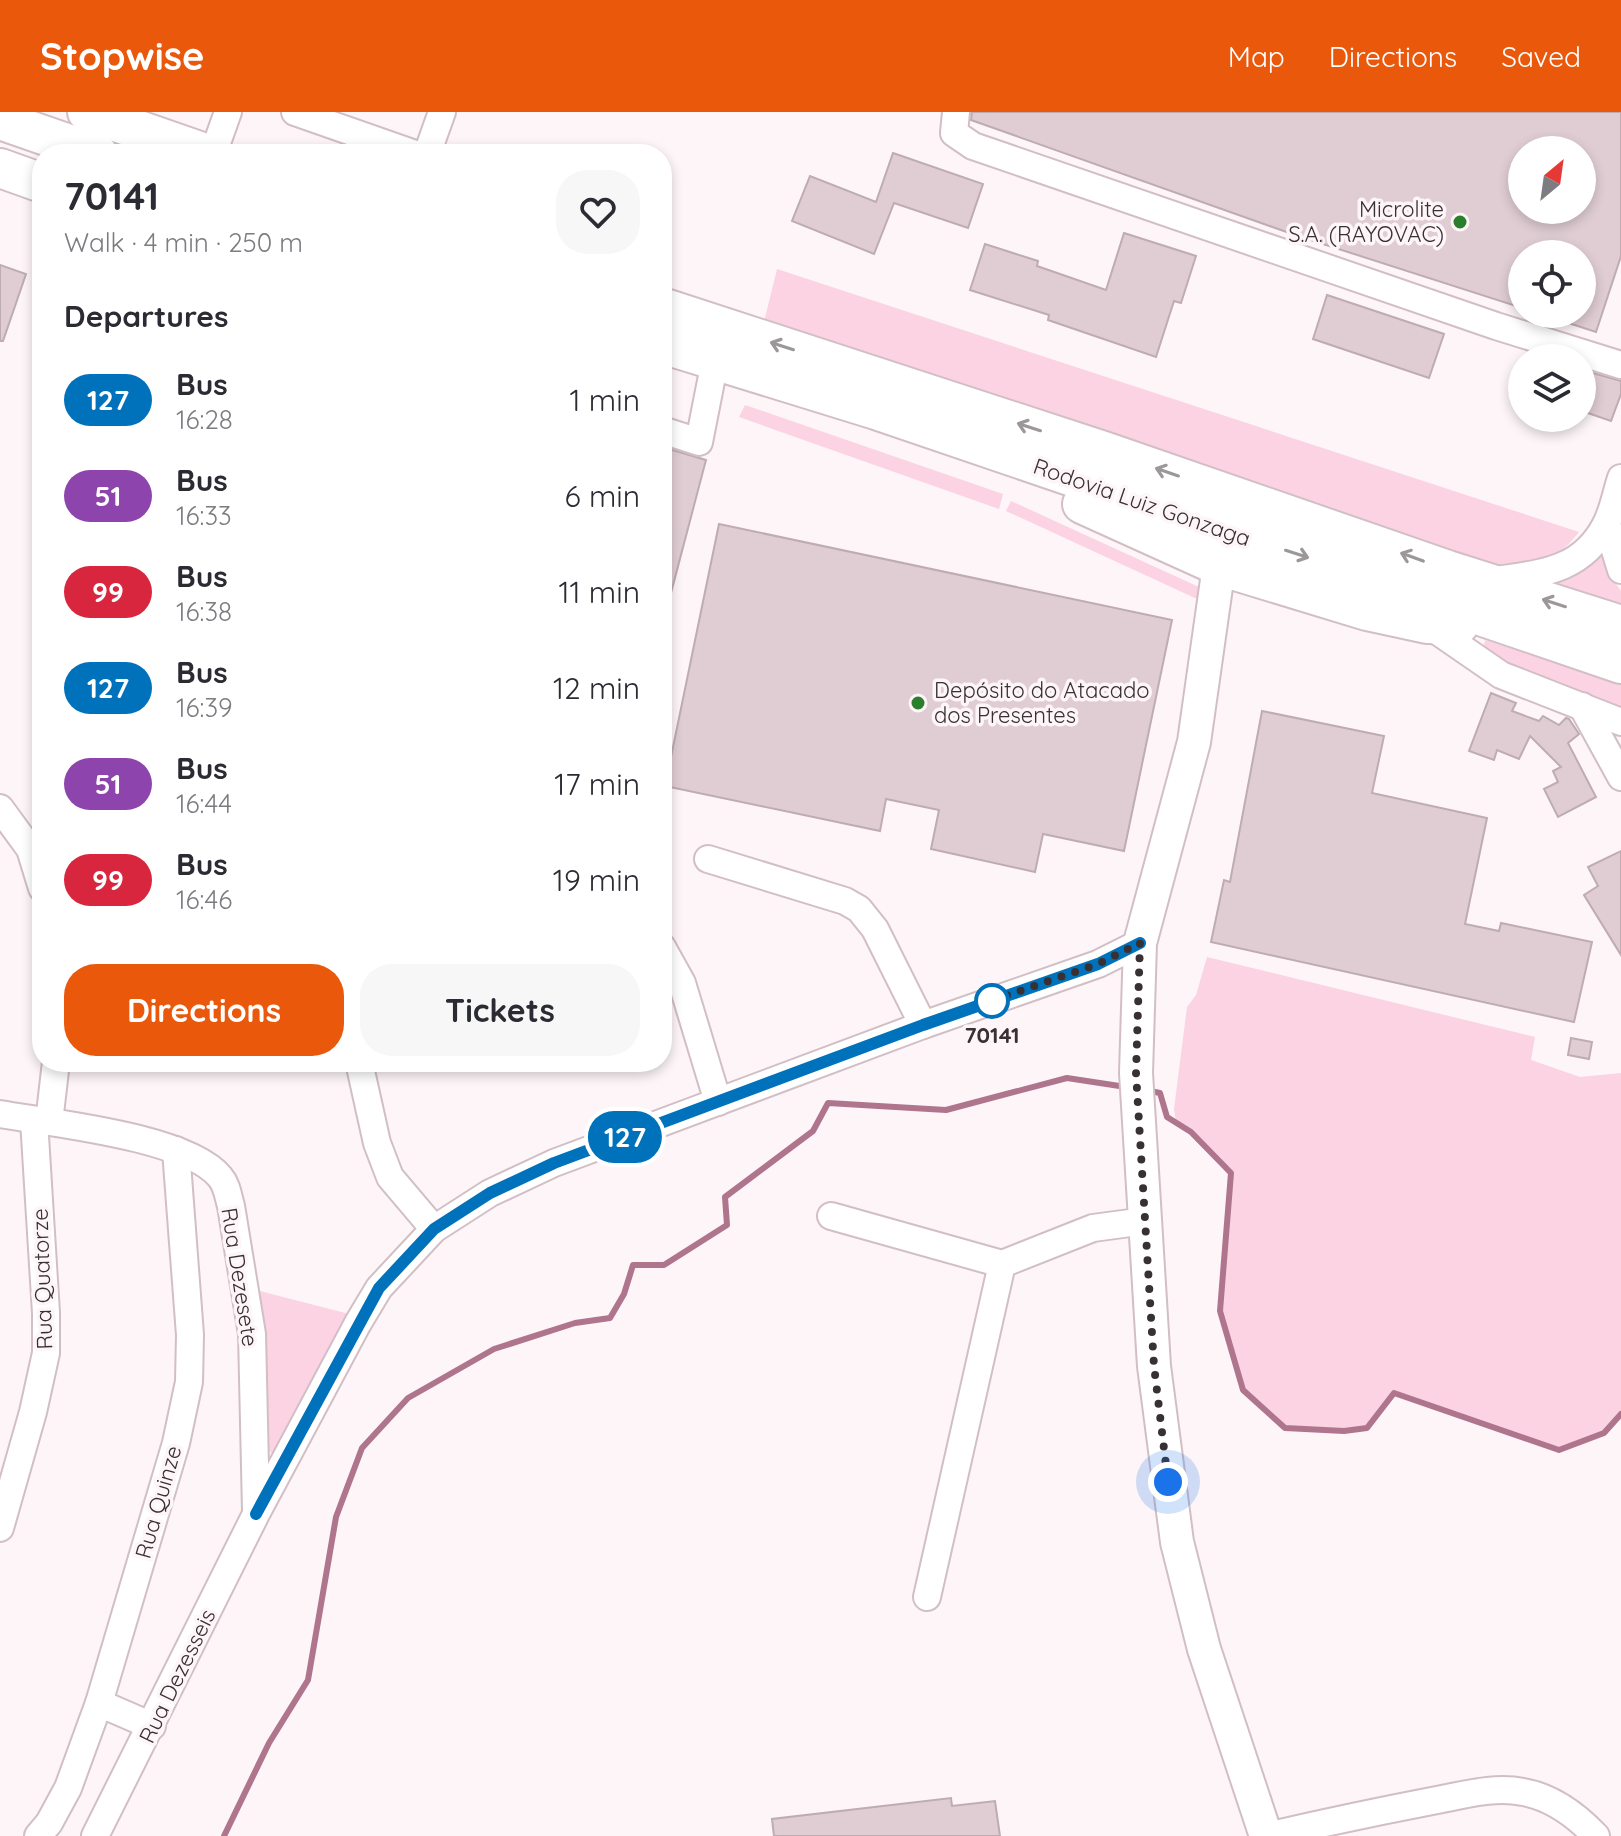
<!DOCTYPE html>
<html lang="en">
<head>
<meta charset="utf-8">
<style>
  body { margin:0; font-family:Quicksand,sans-serif; background:#f7f7f7; color:#2b2b33; height:100vh; display:flex; flex-direction:column; font-size:30px; white-space:nowrap }
  * { box-sizing:border-box; margin:0 }
  p { font-size:26px; color:#7c7c81 }
  .icon { flex:none; width:44px; height:44px; fill:none; stroke:currentColor; stroke-width:2; stroke-linecap:round; stroke-linejoin:round }
  .map { position:relative; flex:1; overflow:hidden }
  .panel { position:absolute; left:32px; top:32px; width:640px; height:928px; display:flex; flex-direction:column; background:#fff; border-radius:32px; box-shadow:0 4px 12px #0003 }
  .panel>* { flex:none }
  .badge { padding:0 16px; border-radius:26px; font-size:28px; line-height:52px }
  .needle { width:52px; rotate:29deg }
  .tools { position:absolute; left:1508px; top:24px; display:grid; gap:16px }
  .tools a { display:grid; place-items:center; width:88px; height:88px; border-radius:50%; background:#fff; box-shadow:0 4px 12px #0003; font-size:40px }
  .you { position:absolute; width:40px; height:40px; margin:-20px; border:6px solid #fff; border-radius:50%; background:#1a73e8; box-shadow:0 0 0 12px #1a73e833 }
  .map>.badge { position:absolute; translate:-50% -50%; box-shadow:0 0 0 4px #fff }
  h2 { padding:0 32px; font-size:30px; line-height:72px }
  .round { display:grid; place-items:center; flex:none; width:84px; height:84px; border-radius:32px; background:#f7f7f7 }
  .overview { display:flex; align-items:center; justify-content:space-between; height:136px; padding:0 32px }
  h1 { font-size:38px; font-weight:800; line-height:60px }
  .button { display:flex; gap:16px; margin-top:auto; padding:16px 32px }
  .button a { flex:1; height:92px; border-radius:32px; background:#ea580c; color:#fff; font-size:32px; font-weight:800; line-height:92px; text-align:center }
  .button a+a { background:#f7f7f7; color:#2b2b33 }
  ul { padding:0; list-style:none }
  li { display:flex; align-items:center; gap:24px; height:96px; padding:0 32px }
  li div { flex:1 }
  li b { display:block; font-size:30px }
  li em { font-style:normal }
  li .badge { min-width:88px; font-weight:700; text-align:center }
  header { display:flex; align-items:center; gap:48px; box-sizing:border-box; height:112px; padding:0 40px; background:#ea580c; color:#fff }
  header strong { font-size:38px }
  nav { display:flex; gap:44px; margin-inline-start:auto; font-size:28px }
  .map>svg:first-child { display:block }
  .green { fill:#fbd3e2 }
  .lines { fill:none; stroke-linecap:round; stroke-linejoin:round }
  .stream { stroke:#ae758d; stroke-width:6 }
  .building { fill:#e0cdd4; stroke:#bfacb2; stroke-width:2; fill-rule:evenodd }
  .minor-casing { stroke:#d2bfc5; stroke-width:30 }
  .major-casing { stroke:#d2bfc5; stroke-width:36 }
  .highway-casing { stroke:#d2bfc5; stroke-width:42 }
  .minor { stroke:#fff; stroke-width:26 }
  .major { stroke:#fff; stroke-width:32 }
  .highway { stroke:#fff; stroke-width:38 }
  .oneway { stroke:#9c989a }
  .line-casing { stroke:#fff; stroke-width:18 }
  .line { stroke:#0072bc; stroke-width:12 }
  .walk { stroke:#383134; stroke-width:8; stroke-dasharray:0 14.4 }
  .poi-dot { fill:#297f2c; stroke:#fdf5f8; stroke-width:3 }
  .stop-dot { fill:#fff; stroke:#0072bc; stroke-width:4 }
  .labels { text-anchor:middle; stroke-width:7; stroke-linejoin:round; paint-order:stroke }
  .poi-label { font-size:22px; fill:#383134; stroke:#fdf5f8; text-anchor:end }
  .street-label { font-size:22px; fill:#383134; stroke:#fdf5f8 }
  .stop-label { font-size:22px; font-weight:bold; fill:#383134; stroke:#fdf5f8 }
</style>
</head>
<body>
<header>
<strong>Stopwise</strong>
<nav><a>Map</a><a>Directions</a><a>Saved</a></nav>
</header>
<div class="map">
<svg width="1621" height="1724" viewBox="0 0 1621 1724">
  <rect width="100%" height="100%" fill="#fdf5f8"/>
  <g class="green">
    <path d="M777,157L1579,420C1550,457 1529,454 1486,452L763,214Z"/>
    <path d="M745,293L1003,382L999,397L739,305Z"/>
    <path d="M1011,389L1199,475L1197,487L1006,399Z"/>
    <path d="M1607,430V459L1621,479V503L1521,469L1570,467Z"/>
    <path d="M1485,528L1621,572V599L1482,543Z"/>
    <path d="M1207,845L1535,925L1531,948L1580,965L1621,961V1302L1604,1321L1559,1338L1395,1282L1367,1316L1344,1319L1285,1316L1243,1278L1220,1199L1231,1061L1191,1020L1176,1010L1174,997L1187,895L1196,883Z"/>
    <path d="M256,1178L353,1203L276,1345L267,1337Z"/>
  </g>
  <g class="lines">
    <g class="stream">
      <path d="M1145,978L1160,981L1167,1005L1191,1020L1231,1061L1220,1199L1243,1278L1285,1316L1344,1319L1367,1316L1394,1281L1559,1338L1604,1321L1621,1302"/>
      <path d="M224,1724L269,1631L308,1568L336,1405L362,1336L408,1286L494,1237L575,1211L610,1206L624,1182L633,1153H664L727,1113L725,1085L813,1019L828,991L946,998L1067,966L1126,975"/>
    </g>
  </g>
  <g class="building">
    <path d="M972,0H1621V144L1596,220L1550,205V202H1582V142H1522V196L1295,123L971,8ZM1522,38H1582V98H1522Z"/>
    <path d="M893,41L983,72L968,116L894,91L874,142L792,109L810,64L876,90Z"/>
    <path d="M1124,121L1196,144L1181,191L1174,189L1156,245L1048,208L1049,203L970,178L985,132L1038,149L1037,154L1106,178Z"/>
    <path d="M0,153L26,162L3,229H0Z"/>
    <path d="M1327,183L1444,222L1429,266L1313,227Z"/>
    <path d="M1582,258L1621,269V282L1611,309L1582,299Z"/>
    <path d="M662,335L706,348L667,496L662,495Z"/>
    <path d="M719,412L1172,508L1124,739L1043,722L1035,760L931,737L939,698L886,687L880,719L665,674Z"/>
    <path d="M1491,581L1516,591L1512,599L1539,609L1543,604L1559,613L1566,606L1569,607L1579,622L1568,631L1596,685L1558,705L1544,677L1558,670L1553,659L1561,655L1530,624L1519,647L1497,638L1494,648L1469,639Z"/>
    <path d="M1262,599L1384,624L1372,681L1487,706L1465,812L1499,819L1501,811L1592,830L1574,910L1211,830L1224,768L1230,770Z"/>
    <path d="M1621,739V843L1584,783L1598,774L1588,755Z"/>
    <path d="M1571,926L1592,930L1589,947L1568,943Z"/>
    <path d="M951,1686L952,1694L995,1689L1000,1724H774L772,1707Z"/>
  </g>
  <g class="lines">
    <g class="minor-casing">
      <g id="minor">
        <path d="M295,0L415,42"/>
        <path d="M956,0L954,21L973,34L1496,214L1621,253"/>
        <path d="M213,42L228,0"/>
        <path d="M427,42L442,0"/>
        <path d="M662,318L699,330L713,259"/>
        <path d="M1607,412L1621,458"/>
        <path d="M1491,469C1538,461 1580,461 1605,414C1613,400 1616,381 1621,366"/>
        <path d="M1427,512L1501,563L1621,610"/>
        <path d="M1582,594L1621,665"/>
        <path d="M0,696L30,737L42,776"/>
        <path d="M708,747L845,789L859,797L875,817L923,913"/>
        <path d="M662,835L682,871L718,990"/>
        <path d="M359,950L377,1031L390,1065L434,1117"/>
        <path d="M0,1002C51,1011 188,1025 220,1065C227,1073 228,1084 231,1094L252,1222L256,1399"/>
        <path d="M49,1010L56,950"/>
        <path d="M831,1104L1002,1152"/>
        <path d="M0,1416L33,1300L46,1241V1201L34,1008"/>
        <path d="M927,1485L1002,1152L1093,1116L1145,1109"/>
        <path d="M99,1591L152,1614"/>
        <path d="M38,1724L49,1711L68,1676L99,1591L176,1331L189,1270L190,1223L176,1038"/>
        <path d="M95,1724L256,1402L358,1211L379,1176L434,1117L490,1081L554,1051L923,913L1098,852L1140,831"/>
        <path d="M1267,1724C1323,1711 1380,1699 1437,1688C1464,1683 1495,1674 1523,1680C1552,1685 1576,1703 1596,1724"/>
      </g>
    </g>
    <g class="major-casing">
      <path id="major" d="M1219,454L1194,630L1140,831L1136,961L1154,1254L1177,1430L1204,1537L1266,1724"/>
    </g>
    <g class="highway-casing">
      <g id="highway">
        <path d="M87,0L208,42"/>
        <path d="M0,8L98,42"/>
        <path d="M0,56L42,71"/>
        <path d="M662,195L1104,339L1448,458L1621,513"/>
        <path d="M662,232L876,298L1621,552"/>
        <path d="M1082,392L1219,454L1367,499L1427,512L1459,513"/>
      </g>
    </g>
    <use href="#minor" class="minor"/>
    <use href="#major" class="major"/>
    <use href="#highway" class="highway"/>
  </g>
  <defs><path id="oneway-shaft" d="M-6 0H5M1.5-3L5.5 0L1.5 3" fill="none" stroke-width="1.6" stroke-linecap="round" stroke-linejoin="round" transform="scale(2)"/></defs>
  <g class="oneway">
    <use href="#oneway-shaft" transform="translate(782 234) rotate(-162)"/>
    <use href="#oneway-shaft" transform="translate(1029 315) rotate(-162)"/>
    <use href="#oneway-shaft" transform="translate(1167 360) rotate(-161)"/>
    <use href="#oneway-shaft" transform="translate(1297 442) rotate(18)"/>
    <use href="#oneway-shaft" transform="translate(1412 445) rotate(-160)"/>
    <use href="#oneway-shaft" transform="translate(1554 491) rotate(-162)"/>
  </g>
  <g class="lines">
    <g class="line-casing">
      <path id="line" d="M256,1402L379,1176L434,1117L490,1081L554,1051L923,913L1098,852L1140,831"/>
    </g>
    <use href="#line" class="line"/>
    <path class="walk" d="M992,889L979,893L1098,852L1140,831L1136,961L1154,1254L1168,1370"/>
  </g>
  <g class="poi-dot">
    <circle cx="1460" cy="110" r="8"/>
    <circle cx="918" cy="591" r="8"/>
  </g>
  <circle class="stop-dot" cx="992" cy="889" r="16"/>
  <g class="labels">
    <g class="poi-label">
      <text x="1444" y="105">Microlite<tspan x="1444" dy="25">S.A. (RAYOVAC)</tspan></text>
      <text x="934" y="586" text-anchor="start">Depósito do Atacado<tspan x="934" dy="25">dos Presentes</tspan></text>
    </g>
    <g class="street-label">
      <text transform="translate(1142 390) rotate(19)" y="8">Rodovia Luiz Gonzaga</text>
      <text transform="translate(240 1165) rotate(81)" y="8">Rua Dezesete</text>
      <text transform="translate(42 1167) rotate(-92)" y="8">Rua Quatorze</text>
      <text transform="translate(158 1390) rotate(-74)" y="8">Rua Quinze</text>
      <text transform="translate(177 1564) rotate(-64)" y="8">Rua Dezesseis</text>
    </g>
    <g class="stop-label">
      <text x="992" y="931">70141</text>
    </g>
  </g>
</svg>
<div class="tools">
<a><svg class="needle" viewBox="-14 -14 28 28"><path d="M0-13l5 13h-10z" fill="#e53935"/><path d="M0 13l5-13h-10z" fill="#7c7c81"/></svg></a>
<a><svg class="icon" aria-label="locate" viewBox="0 0 24 24"><circle cx="12" cy="12" r="6"/><path d="M12 2v4M12 18v4M2 12h4M18 12h4"/></svg></a>
<a><svg class="icon" aria-label="layers" viewBox="0 0 24 24"><path d="M12 4l9 5-9 5-9-5zM3 14l9 5 9-5"/></svg></a>
</div>
<div class="you" style="left:1168px;top:1370px"></div>
<b class="badge" style="left:625px;top:1025px;background:#0072bc;color:#fff">127</b>
<section class="panel">
<div class="overview"><div><h1>70141</h1><p>Walk · 4 min · 250 m</p></div><a class="round"><svg class="icon" aria-label="heart" viewBox="0 0 24 24"><path d="M12 20l-8-8c-3-5 5-10 8-4 3-6 11-1 8 4z"/></svg></a></div>
<h2>Departures</h2>
<ul>
<li><span class="badge" style="background:#0072bc;color:#fff">127</span><div><b>Bus</b><p>16:28</p></div><em>1 min</em></li>
<li><span class="badge" style="background:#8e44ad;color:#fff">51</span><div><b>Bus</b><p>16:33</p></div><em>6 min</em></li>
<li><span class="badge" style="background:#d7263d;color:#fff">99</span><div><b>Bus</b><p>16:38</p></div><em>11 min</em></li>
<li><span class="badge" style="background:#0072bc;color:#fff">127</span><div><b>Bus</b><p>16:39</p></div><em>12 min</em></li>
<li><span class="badge" style="background:#8e44ad;color:#fff">51</span><div><b>Bus</b><p>16:44</p></div><em>17 min</em></li>
<li><span class="badge" style="background:#d7263d;color:#fff">99</span><div><b>Bus</b><p>16:46</p></div><em>19 min</em></li>
</ul>
<div class="button"><a>Directions</a><a>Tickets</a></div>
</section>
</div>
</body>
</html>
